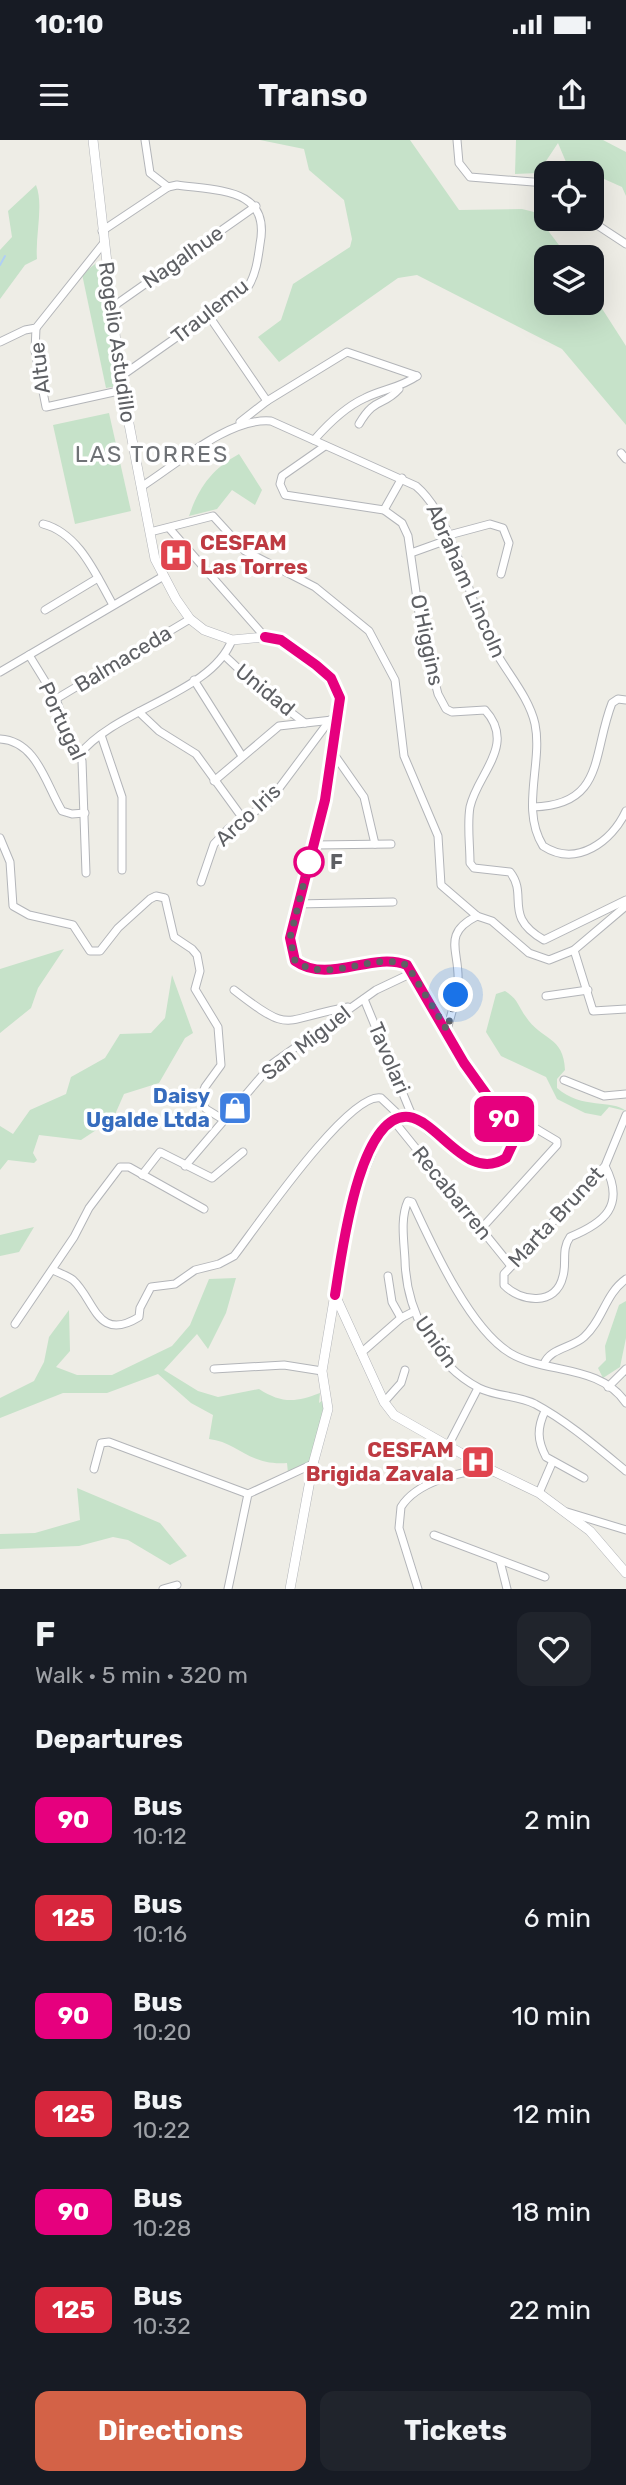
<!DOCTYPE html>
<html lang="en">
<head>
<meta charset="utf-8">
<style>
  body { margin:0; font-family:Rubik,sans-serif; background:#20242c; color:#f1f3f6; height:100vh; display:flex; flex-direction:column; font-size:26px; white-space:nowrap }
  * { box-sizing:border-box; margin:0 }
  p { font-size:23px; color:#9ea1a6 }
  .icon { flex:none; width:38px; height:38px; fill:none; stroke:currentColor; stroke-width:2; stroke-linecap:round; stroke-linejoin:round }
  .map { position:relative; height:1449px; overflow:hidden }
  .panel { display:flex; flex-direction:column; background:#171b24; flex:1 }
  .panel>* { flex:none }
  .badge { padding:0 14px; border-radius:10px; font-size:24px; line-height:46px }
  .controls { position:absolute; left:534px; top:21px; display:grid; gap:14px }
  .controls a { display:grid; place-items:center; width:70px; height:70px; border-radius:14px; background:#171b24; box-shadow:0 7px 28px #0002; font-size:35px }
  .you { position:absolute; width:35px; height:35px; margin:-18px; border:5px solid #fff; border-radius:50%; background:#1a73e8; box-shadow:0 0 0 10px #1a73e833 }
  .map>.badge { position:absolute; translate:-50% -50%; box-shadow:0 0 0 4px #fff }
  h2 { padding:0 35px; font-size:26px; line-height:63px }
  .round { display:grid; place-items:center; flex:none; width:74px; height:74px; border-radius:14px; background:#20242c }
  .head { display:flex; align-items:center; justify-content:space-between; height:119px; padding:0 35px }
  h1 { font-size:33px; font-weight:700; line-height:52px }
  .primary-button { display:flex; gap:14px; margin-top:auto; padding:14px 35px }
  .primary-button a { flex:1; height:80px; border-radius:14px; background:#d36247; color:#fff; font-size:28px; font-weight:700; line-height:80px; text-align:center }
  .primary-button a+a { background:#20242c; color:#f1f3f6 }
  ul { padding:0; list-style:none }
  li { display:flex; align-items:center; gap:21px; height:98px; padding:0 35px }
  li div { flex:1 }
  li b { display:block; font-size:26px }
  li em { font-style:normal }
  li .badge { min-width:77px; font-weight:700; text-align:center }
  .status { display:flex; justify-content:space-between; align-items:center; height:49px; padding:0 35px; background:#171b24; direction:ltr }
  .status svg { height:19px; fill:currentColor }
  header { display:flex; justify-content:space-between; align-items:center; height:91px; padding:0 35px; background:#171b24; font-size:32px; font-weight:700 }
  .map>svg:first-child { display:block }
  .green { fill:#c6e2c9 }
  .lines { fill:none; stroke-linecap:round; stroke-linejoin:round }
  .stream { stroke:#b0cff4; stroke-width:2 }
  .minor-casing { stroke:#b3b5b9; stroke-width:9 }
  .tertiary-casing { stroke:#b3b5b9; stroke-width:10 }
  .minor { stroke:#fff; stroke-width:7 }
  .tertiary { stroke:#fff; stroke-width:9 }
  .line-casing { stroke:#fff; stroke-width:16 }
  .line { stroke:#e6007e; stroke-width:10 }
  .walk { stroke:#5e6064; stroke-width:7; stroke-dasharray:0 12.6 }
  .stop-dot { fill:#fff; stroke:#e6007e; stroke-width:3.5 }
  .labels { text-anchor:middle; stroke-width:7; stroke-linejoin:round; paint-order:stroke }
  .street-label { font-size:21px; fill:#5e6064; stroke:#fff }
  .health-label { font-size:21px; font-weight:bold; fill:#be3a42; stroke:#fff; text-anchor:start }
  .stop-label { font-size:21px; font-weight:bold; fill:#5e6064; stroke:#fff; text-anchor:start }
  .shop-label { font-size:21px; font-weight:bold; fill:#366cbe; stroke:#fff; text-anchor:end }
  .neighbourhood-label { font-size:23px; letter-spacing:2px; fill:#6f7276; stroke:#fff }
</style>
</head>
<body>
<div class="status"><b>10:10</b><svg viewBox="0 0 49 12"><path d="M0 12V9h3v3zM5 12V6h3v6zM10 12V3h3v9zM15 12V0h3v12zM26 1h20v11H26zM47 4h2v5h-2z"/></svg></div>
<header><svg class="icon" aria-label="menu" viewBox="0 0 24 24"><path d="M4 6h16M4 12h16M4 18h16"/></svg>Transo<svg class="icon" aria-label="share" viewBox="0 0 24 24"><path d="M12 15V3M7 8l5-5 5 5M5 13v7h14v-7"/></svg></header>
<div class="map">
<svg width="626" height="1449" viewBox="0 0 626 1449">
  <rect width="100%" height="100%" fill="#eeede6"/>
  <g class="green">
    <path d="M260,0H410L459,70L522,69L534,72L568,117H546V163H592V153L626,206V285L562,209L417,135L398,138L279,222L258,197L281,180L293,144L350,107L352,99L344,60L309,30L304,9Z"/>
    <path d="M516,0H603L626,12V56L622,47L566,22L558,3L538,33L515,34Z"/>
    <path d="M36,45C44,65 35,95 37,119L25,125L0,159V110L12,97L8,71Z"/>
    <path d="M99,121L119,246L106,248L82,134Z"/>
    <path d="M109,273L131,371L75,384L53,285Z"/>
    <path d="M239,314L262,350L255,365L232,350L217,369L189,376C199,347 212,329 239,314Z"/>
    <path d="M64,809L38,848L31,868L0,893V829Z"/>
    <path d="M172,835L193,893L185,898L159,943L124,954L113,979L81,1000L39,995L33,1013L37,1020L34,1023L8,1020L0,1030V986L13,994L30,970L66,954L71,937L105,918L120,894L151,893L165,878Z"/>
    <path d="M505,851C518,859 518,866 526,877C541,900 564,896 565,930L557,939V948C582,970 612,959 626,971L609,967L601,976L585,973L557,959L546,937L501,916L486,892L496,854Z"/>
    <path d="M34,1087L19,1112L0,1116V1095Z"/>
    <path d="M236,1138L226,1173L208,1209L197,1194L164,1230L198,1251L218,1257L259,1249C281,1263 295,1263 320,1253L319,1263L324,1259V1280L310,1323L288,1333L287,1323C248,1326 238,1302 209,1299L213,1275L191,1263L158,1234L107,1253H63L0,1278V1258L34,1241L44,1222L49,1197L69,1170L70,1211L56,1227L77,1235H112L172,1206L190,1185L209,1139Z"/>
    <path d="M626,1161V1198L620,1227L603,1238L598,1228L606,1220L605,1206L619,1165Z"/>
    <path d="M77,1348L160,1383L187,1416L170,1425L128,1400L113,1397L79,1406L0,1409V1394L35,1393L80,1380Z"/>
  </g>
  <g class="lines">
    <path class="stream" d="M0,125L5,116"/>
    <g class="minor-casing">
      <g id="minor">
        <path d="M145,0L150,33L168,47"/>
        <path d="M457,0L459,23L470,37L546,43"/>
        <path d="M588,79L626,104"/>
        <path d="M102,91L168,47L177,45C219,51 271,48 260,104C258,119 256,134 248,147L120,237"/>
        <path d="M111,168L256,66"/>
        <path d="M209,176L267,261"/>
        <path d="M36,188L35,211L46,267L123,250"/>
        <path d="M0,202L25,190L36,188L103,104"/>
        <path d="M240,282L267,261L347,212L417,236"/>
        <path d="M359,284C375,256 383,267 399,249"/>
        <path d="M314,300C328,284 345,267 365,258C383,249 400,248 417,236"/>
        <path d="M325,306L282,336L280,344L285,355L384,370L402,383L408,396L421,487L438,554L446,569L452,572L485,570C517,605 477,634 470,667C467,684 470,705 470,723L474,728L510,732C529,756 502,776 544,800L626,760"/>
        <path d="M621,313L626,319"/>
        <path d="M141,347C176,325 229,277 271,281L416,346C455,379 468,463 494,509C507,533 529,557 535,584C543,623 520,669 543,706C577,728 612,701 626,671"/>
        <path d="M384,370L402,338"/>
        <path d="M43,384C79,393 96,435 113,465"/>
        <path d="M169,388L265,497"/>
        <path d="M150,392L213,376L245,411L315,447L369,491L395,540L404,616L438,696L441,745L477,776L492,781L529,813L549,820L574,810L626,766"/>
        <path d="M449,395L490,384L503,388L509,403L501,434"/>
        <path d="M411,413L450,399"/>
        <path d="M45,470L98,438"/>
        <path d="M29,515L56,559L71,601L82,621L86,733"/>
        <path d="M225,516L260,549L305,583"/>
        <path d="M0,532L162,437"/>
        <path d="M194,540L242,616"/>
        <path d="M56,559L190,479"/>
        <path d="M139,572L159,591L196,614L244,680"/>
        <path d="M101,595L122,657V730"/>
        <path d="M0,599C37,601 46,645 62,671L72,674L85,673"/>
        <path d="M331,610L364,657L375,704"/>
        <path d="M79,615C116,568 211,554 232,500"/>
        <path d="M214,641L279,586L332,580"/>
        <path d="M533,667C605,665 592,614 612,563L618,559L626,560"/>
        <path d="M0,698L10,722L13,766L29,775L73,785L90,811H100L118,788L150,759L156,756L165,758L174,797L192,809L197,815L200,831L195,849L218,887L221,925L205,947L200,959L206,969L224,980"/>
        <path d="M315,705L391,704"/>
        <path d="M201,742L214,704L228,689L268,663L330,580"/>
        <path d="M297,764L393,762"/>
        <path d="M574,810L593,871L626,869"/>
        <path d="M234,850C293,896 281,879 348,867"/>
        <path d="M546,856L588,850"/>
        <path d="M364,859L413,978"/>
        <path d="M447,890C451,874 457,858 458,842C460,811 441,794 477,776"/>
        <path d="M564,940L604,956L626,954"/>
        <path d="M393,980L511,1126"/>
        <path d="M185,1026L272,924L376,850L414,832"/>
        <path d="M605,1026C626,1066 604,1083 570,1097C561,1110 567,1122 563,1136C556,1167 520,1162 504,1145V1134L605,1026L626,975"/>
        <path d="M142,1035L160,1012L212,1038L243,1012"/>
        <path d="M481,1089L557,1005V1001L530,985L504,979"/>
        <path d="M53,1130C59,1133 68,1136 73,1140C95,1160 97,1203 139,1177L140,1168L151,1147L175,1144L195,1130L219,1124L234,1116C255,1089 349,951 381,958L401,977"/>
        <path d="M388,1136L392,1162L401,1178"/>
        <path d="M15,1184L74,1097L89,1068L120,1027H129L204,1069"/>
        <path d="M361,1213L401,1178L413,1172"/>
        <path d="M544,1224C550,1208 572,1208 584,1197C603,1180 605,1154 626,1139"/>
        <path d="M214,1229L284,1225L322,1231"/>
        <path d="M608,1247L626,1229"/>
        <path d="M384,1262L401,1243L405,1230"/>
        <path d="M626,1263C600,1224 545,1234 510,1213C469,1188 432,1105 412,1062L408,1061C400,1078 404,1101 405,1120C406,1169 433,1224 479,1248C497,1257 517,1255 535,1264C567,1281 598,1308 626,1331"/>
        <path d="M545,1271C537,1288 537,1300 546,1317L584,1338"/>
        <path d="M448,1306L478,1248"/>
        <path d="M94,1329L101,1303L109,1302L248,1354"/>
        <path d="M539,1353L552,1323"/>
        <path d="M567,1372L626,1390"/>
        <path d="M434,1395L545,1437"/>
        <path d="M500,1421L507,1449"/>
        <path d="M163,1449L177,1445"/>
        <path d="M228,1449L248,1354L313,1324"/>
        <path d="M418,1449L399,1388L401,1367C417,1341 459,1333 487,1328"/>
      </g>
    </g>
    <g class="tertiary-casing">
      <g id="tertiary">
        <path d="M93,0L120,237L155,419L176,459L190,479L204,490L232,500L265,497L280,500L316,525L337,547L340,570L332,600L325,660L290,798L295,821L305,828L323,830L393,822L407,825L464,923L504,979L514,1001L506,1018C475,1037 438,996 413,978L393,980L378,997L350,1065L322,1231L328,1269L313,1324L290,1449"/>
        <path d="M335,1155L384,1262L394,1275L487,1328L539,1353L590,1391L626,1433"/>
      </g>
    </g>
    <use href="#minor" class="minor"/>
    <use href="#tertiary" class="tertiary"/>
  </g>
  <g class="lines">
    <g class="line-casing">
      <path id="line" d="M265,497L281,500L316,525L331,538L340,558L325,660L290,798L295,821C329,845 372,811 407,825L464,923L504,979L514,1001L506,1018C467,1043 440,982 409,977C358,971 341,1120 335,1155"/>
    </g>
    <use href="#line" class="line"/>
    <path class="walk" d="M309,722L290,798L295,821C329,845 372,811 407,825L447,890L456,855"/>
  </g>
  <defs>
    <g id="hospital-square" transform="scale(1.75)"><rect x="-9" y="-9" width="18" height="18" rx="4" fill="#e0444e" stroke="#fff"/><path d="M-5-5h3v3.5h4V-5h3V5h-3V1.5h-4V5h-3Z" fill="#fff"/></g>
    <g id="shop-square" transform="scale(1.75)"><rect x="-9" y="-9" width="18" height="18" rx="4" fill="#3f7fe0" stroke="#fff"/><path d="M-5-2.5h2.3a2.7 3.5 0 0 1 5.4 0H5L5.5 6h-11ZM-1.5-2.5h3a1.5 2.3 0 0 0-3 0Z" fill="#fff"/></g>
  </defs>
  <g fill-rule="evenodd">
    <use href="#hospital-square" x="176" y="415"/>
    <use href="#shop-square" x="235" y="968"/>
    <use href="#hospital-square" x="478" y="1322"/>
  </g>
  <circle class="stop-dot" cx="309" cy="722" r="14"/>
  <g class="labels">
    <g class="street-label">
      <text transform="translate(183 117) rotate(-35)" y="7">Nagalhue</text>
      <text transform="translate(210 171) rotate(-38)" y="7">Traulemu</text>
      <text transform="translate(117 202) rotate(82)" y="7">Rogelio Astudillo</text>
      <text transform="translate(40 228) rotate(-97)" y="7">Altue</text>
      <text transform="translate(466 441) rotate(66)" y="7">Abraham Lincoln</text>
      <text transform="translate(427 500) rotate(78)" y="7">O'Higgins</text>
      <text transform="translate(123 519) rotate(-31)" y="7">Balmaceda</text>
      <text transform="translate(265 550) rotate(39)" y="7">Unidad</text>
      <text transform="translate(62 581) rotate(65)" y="7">Portugal</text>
      <text transform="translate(248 675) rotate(-43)" y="7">Arco Iris</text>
      <text transform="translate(306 903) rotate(-38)" y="7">San Miguel</text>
      <text transform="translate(389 918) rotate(67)" y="7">Tavolari</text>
      <text transform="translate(452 1053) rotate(51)" y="7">Recabarren</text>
      <text transform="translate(556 1077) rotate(-47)" y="7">Marta Brunet</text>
      <text transform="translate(436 1202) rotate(55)" y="7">Unión</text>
    </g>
    <g class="health-label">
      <text x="200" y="410">CESFAM<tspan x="200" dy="24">Las Torres</tspan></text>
      <text x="454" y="1317" text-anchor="end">CESFAM<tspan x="454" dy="24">Brigida Zavala</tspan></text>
    </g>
    <g class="stop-label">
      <text x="330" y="729">F</text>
    </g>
    <g class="shop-label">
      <text x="210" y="963">Daisy<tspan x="210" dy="24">Ugalde Ltda</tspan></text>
    </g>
    <g class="neighbourhood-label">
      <text x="152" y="322">LAS TORRES</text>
    </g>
  </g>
</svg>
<div class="controls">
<a><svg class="icon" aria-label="locate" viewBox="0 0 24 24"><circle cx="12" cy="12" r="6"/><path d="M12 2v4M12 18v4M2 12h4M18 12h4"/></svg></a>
<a><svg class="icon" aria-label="layers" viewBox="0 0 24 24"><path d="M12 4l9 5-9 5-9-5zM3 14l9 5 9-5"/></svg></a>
</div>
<div class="you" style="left:456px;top:855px"></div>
<b class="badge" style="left:504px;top:979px;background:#e6007e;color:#fff">90</b>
</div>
<section class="panel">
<div class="head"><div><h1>F</h1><p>Walk · 5 min · 320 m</p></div><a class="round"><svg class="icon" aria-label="heart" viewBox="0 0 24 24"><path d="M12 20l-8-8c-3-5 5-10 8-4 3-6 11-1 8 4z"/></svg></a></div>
<h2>Departures</h2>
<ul>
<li><span class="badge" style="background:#e6007e;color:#fff">90</span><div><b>Bus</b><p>10:12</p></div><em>2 min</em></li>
<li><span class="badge" style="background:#d7263d;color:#fff">125</span><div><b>Bus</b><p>10:16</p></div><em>6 min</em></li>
<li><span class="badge" style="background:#e6007e;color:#fff">90</span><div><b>Bus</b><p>10:20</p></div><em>10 min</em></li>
<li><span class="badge" style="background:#d7263d;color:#fff">125</span><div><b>Bus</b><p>10:22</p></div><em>12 min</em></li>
<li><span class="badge" style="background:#e6007e;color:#fff">90</span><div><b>Bus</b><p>10:28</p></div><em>18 min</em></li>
<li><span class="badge" style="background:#d7263d;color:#fff">125</span><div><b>Bus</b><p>10:32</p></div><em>22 min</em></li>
</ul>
<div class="primary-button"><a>Directions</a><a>Tickets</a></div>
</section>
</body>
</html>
